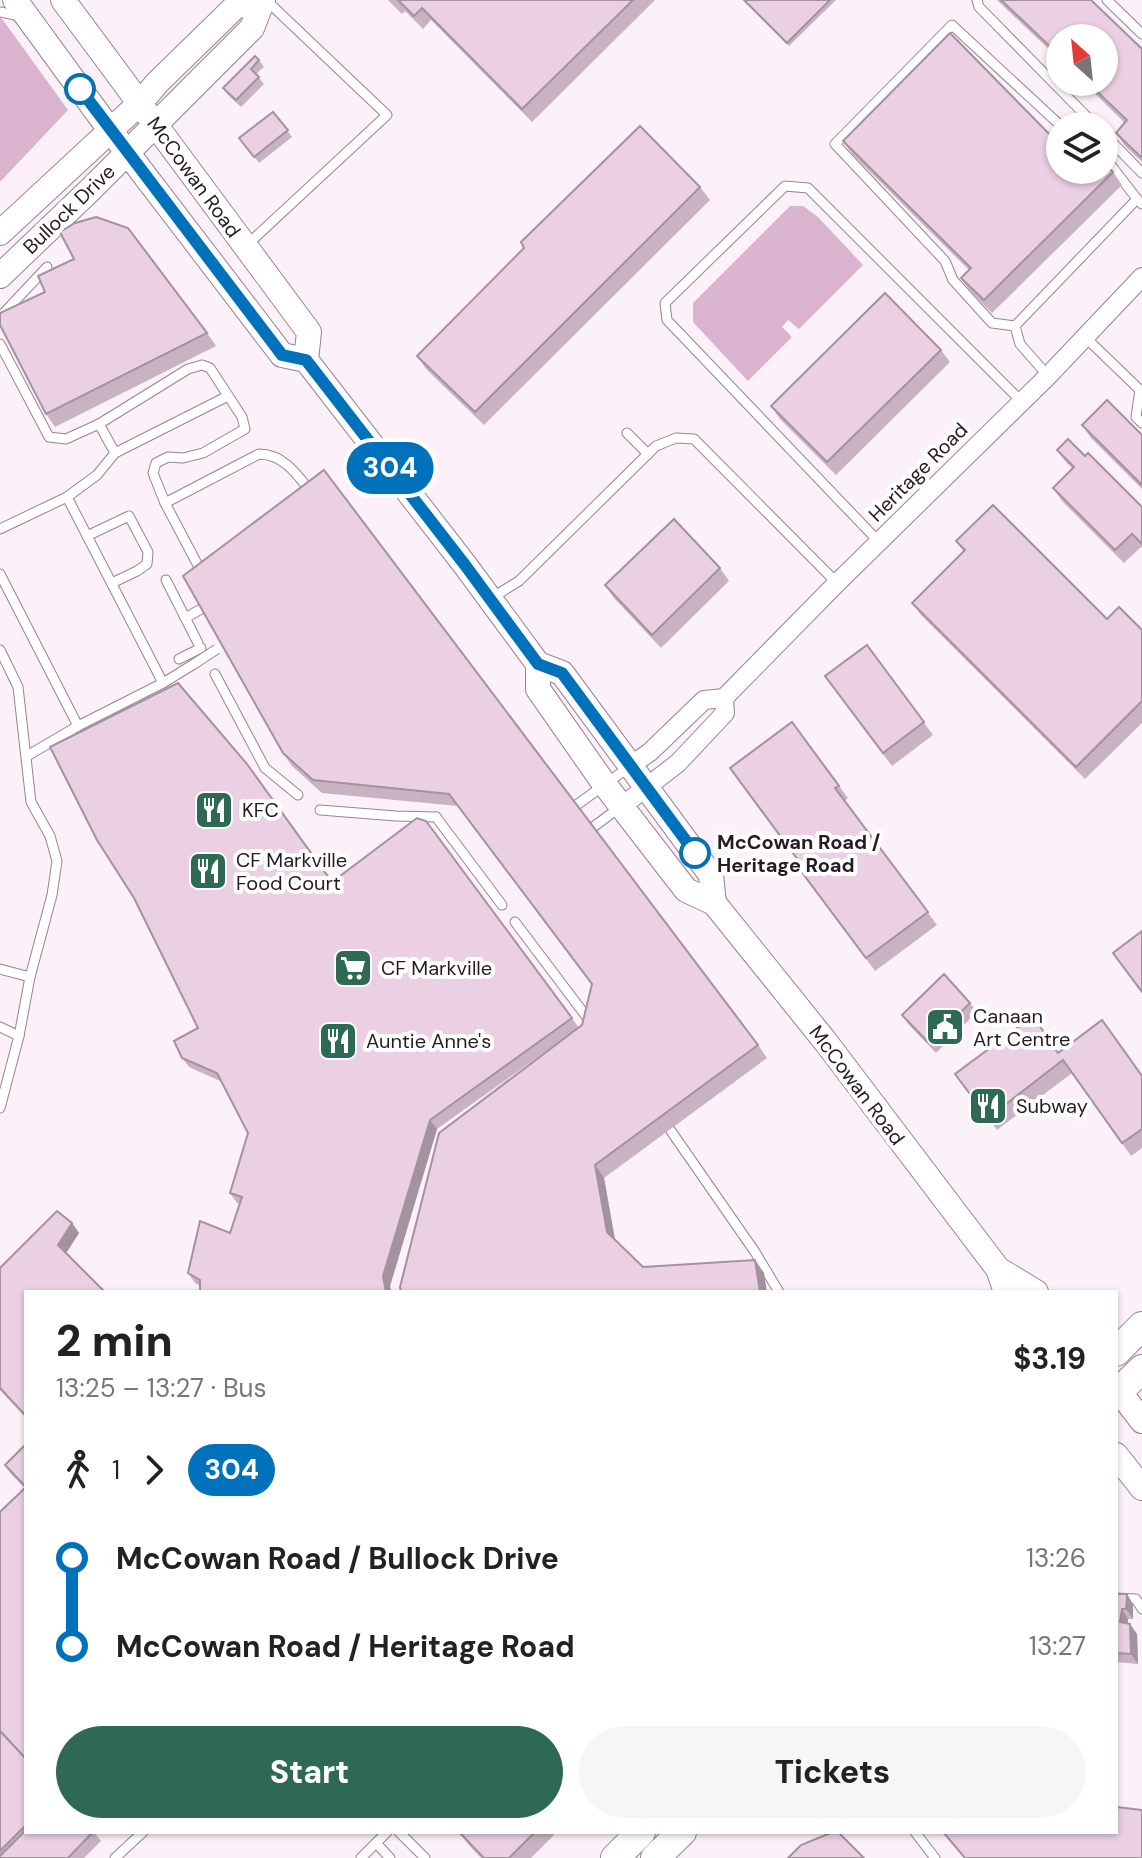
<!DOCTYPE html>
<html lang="en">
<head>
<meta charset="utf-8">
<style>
  body { margin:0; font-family:"DM Sans",sans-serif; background:#f6f6f6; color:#222; height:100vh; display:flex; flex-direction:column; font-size:30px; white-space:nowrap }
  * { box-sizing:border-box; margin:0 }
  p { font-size:26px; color:#767676 }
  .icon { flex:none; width:44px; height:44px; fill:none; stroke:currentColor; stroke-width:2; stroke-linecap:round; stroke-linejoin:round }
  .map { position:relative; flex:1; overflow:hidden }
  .drawer { position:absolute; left:24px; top:1290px; width:1094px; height:544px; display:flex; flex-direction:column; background:#fff; border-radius:0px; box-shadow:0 2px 6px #0004 }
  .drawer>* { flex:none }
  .badge { padding:0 16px; border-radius:26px; font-size:28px; line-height:52px }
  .needle { width:52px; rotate:333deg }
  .buttons { position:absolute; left:1046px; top:24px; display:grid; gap:16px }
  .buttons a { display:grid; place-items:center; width:72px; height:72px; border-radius:50%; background:#fff; box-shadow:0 2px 6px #0004; font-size:40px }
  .map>.badge { position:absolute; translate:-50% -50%; box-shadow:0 0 0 4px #fff }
  .legs { display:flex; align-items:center; gap:12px; height:88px; padding:0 32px; font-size:26px }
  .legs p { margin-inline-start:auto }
  .overview { display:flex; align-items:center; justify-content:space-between; height:136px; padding:0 32px }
  h1 { font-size:44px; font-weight:800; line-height:60px }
  .button { display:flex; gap:16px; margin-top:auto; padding:16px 32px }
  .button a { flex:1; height:92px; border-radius:48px; background:#2e6953; color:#fff; font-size:32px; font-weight:800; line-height:92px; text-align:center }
  .button a+a { background:#f6f6f6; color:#222 }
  ul { padding:0 32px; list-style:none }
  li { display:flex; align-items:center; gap:28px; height:88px; font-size:30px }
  li i { display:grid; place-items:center; width:12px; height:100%; margin:0 10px; background:currentColor }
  li i::after { content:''; width:20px; height:20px; margin:-10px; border:6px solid; border-radius:50%; background:#fff }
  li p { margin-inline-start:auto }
  li:first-child i { background:linear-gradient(#0000 50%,currentColor 0) }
  li:last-child i { background:linear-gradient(currentColor 50%,#0000 0) }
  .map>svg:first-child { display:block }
  .green { fill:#dab3ce }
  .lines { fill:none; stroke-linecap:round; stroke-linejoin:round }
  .lane-casing { stroke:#9a8292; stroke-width:11 }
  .street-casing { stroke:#9a8292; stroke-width:20 }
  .secondary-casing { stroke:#9a8292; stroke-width:26 }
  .primary-casing { stroke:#9a8292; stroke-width:30 }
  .lane { stroke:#fff; stroke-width:9 }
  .street { stroke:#fff; stroke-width:18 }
  .secondary { stroke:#fff; stroke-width:24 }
  .primary { stroke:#fff; stroke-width:28 }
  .lane-bridge-casing { stroke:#9a8292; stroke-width:11; stroke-linecap:butt }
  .lane-bridge { stroke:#fff; stroke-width:9 }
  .wall { fill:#c9b3c2 }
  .shaded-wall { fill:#a4929e }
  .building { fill:#ead0e2; stroke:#a4929e; stroke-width:2 }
  .line-1-casing { stroke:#fff; stroke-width:18 }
  .line-1 { stroke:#0072bc; stroke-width:12 }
  .stop-1-dot { fill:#fff; stroke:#0072bc; stroke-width:4 }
  .labels { text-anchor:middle; stroke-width:8; stroke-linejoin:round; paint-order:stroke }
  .street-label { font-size:20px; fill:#251c22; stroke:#fff }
  .poi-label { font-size:20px; fill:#251c22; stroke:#fff; text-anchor:start }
  .stop-label { font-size:20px; font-weight:bold; fill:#251c22; stroke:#fff; text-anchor:start }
</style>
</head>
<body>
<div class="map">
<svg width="1142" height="1858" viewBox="0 0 1142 1858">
  <rect width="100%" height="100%" fill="#fcf1f8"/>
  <g class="green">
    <path d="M0,16L68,110L0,182Z"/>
    <path d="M790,206H803L818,217L863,265L799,329L788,320L782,327L792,337L748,381L693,322V303Z"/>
  </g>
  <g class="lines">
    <g class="lane-casing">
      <g id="lane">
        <path d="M977,0L979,7L1096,126"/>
        <path d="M1107,0L1142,34"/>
        <path d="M0,12L20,16"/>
        <path d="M1104,134L1142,173"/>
        <path d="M1104,160L1110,164L1137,199"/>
        <path d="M248,244L387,115L266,0"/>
        <path d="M0,317L47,267"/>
        <path d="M1015,326L992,323L953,280L945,261L835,144L952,25L1061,126"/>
        <path d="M1085,337L1140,390H1142"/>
        <path d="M0,344L49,437L66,439L99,424L115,453L97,475L67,497"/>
        <path d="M1048,376L1020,344L1015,326L1137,199L1142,204"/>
        <path d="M1140,390L1136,417L1142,423"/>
        <path d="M99,424L188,369L202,365L210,368L242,417L245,429L203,453L183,458L168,457L156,463L153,473L165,503L202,573"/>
        <path d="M627,433L648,454"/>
        <path d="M115,453L228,396"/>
        <path d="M165,503L259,454C283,454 297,474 310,491"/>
        <path d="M0,529L67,497L163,683L78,726L0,574"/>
        <path d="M87,536L129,516L148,552L147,564L137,571L112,583"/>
        <path d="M879,542L667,320L665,303L785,186L808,188L1022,402"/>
        <path d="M166,580L198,643"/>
        <path d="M490,599L519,581L656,446L676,438L694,439L837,583"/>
        <path d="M185,618L203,608"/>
        <path d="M0,650L18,687L31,802L50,836L57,861L52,895L30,977L19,1036L0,1108"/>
        <path d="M179,659L201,648"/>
        <path d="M215,674L265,768L298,795"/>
        <path d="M163,683L194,664"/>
        <path d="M27,756L78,726"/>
        <path d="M320,810L396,816L436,817"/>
        <path d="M567,812L629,767"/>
        <path d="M436,817L502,905"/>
        <path d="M584,834L620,807"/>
        <path d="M515,922L592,1024"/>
        <path d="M0,969L30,977"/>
        <path d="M0,1027L19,1036"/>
        <path d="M671,1131L755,1252L779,1292"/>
        <path d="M1116,1598L1136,1599L1142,1609"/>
        <path d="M399,1832L425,1858"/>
        <path d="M915,1832L935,1858"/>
        <path d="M376,1843L390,1858"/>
        <path d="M115,1858L143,1832"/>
        <path d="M361,1858L387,1832"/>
      </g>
    </g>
    <g class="street-casing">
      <g id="street">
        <path d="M630,766L650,752L704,700L724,698L837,583L1048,376L1142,277"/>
        <path d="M622,806L678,763L725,713L724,698"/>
      </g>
    </g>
    <g class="secondary-casing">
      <g id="secondary">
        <path d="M15,0L110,130L282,355L306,360L465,565L538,664L562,673L711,875L714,903"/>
        <path d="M63,0L309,332L306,360"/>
        <path d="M0,233L140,103L157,83L235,7L257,0"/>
        <path d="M0,276L91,189L252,28L263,0"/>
        <path d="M538,664V689L605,785L686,890L714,903L825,1041L998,1269L1006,1292"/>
        <path d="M998,1269L1036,1292"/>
        <path d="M1116,1387L1142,1421"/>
        <path d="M1116,1455L1142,1488"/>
      </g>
    </g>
    <g class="primary-casing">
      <g id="primary">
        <path d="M1116,1352L1142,1326"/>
        <path d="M1116,1394L1142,1369"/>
        <path d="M615,1858L641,1832"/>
        <path d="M655,1858L682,1832"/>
      </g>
    </g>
    <use href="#lane" class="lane"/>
    <use href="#street" class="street"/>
    <use href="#secondary" class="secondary"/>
    <use href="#primary" class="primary"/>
    <g class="lane-bridge-casing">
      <path id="lane-bridge" d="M194,664L217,649"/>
    </g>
    <use href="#lane-bridge" class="lane-bridge"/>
  </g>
  <g class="wall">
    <path d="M388,0H655L532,122L431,20L423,29L405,11L402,14Z"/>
    <path d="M744,0H836L789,46Z"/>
    <path d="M997,0H1091L1142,49V162L1125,146L1116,133L1125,123L1083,82H1104L1060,38V60Z"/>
    <path d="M259,60L264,67L256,74L264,84L241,107L228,95L223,88Z"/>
    <path d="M273,112L292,137L259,163L239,138Z"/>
    <path d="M843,141L1060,170L1113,172L1122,185L992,313L970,291L961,278L969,270L852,154Z"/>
    <path d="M700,187L710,200L484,425L426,369L417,356L524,248Z"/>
    <path d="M207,333L216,346L55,427L46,414Z"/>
    <path d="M941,350L950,362L836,475L780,419L771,406Z"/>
    <path d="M1082,425L1142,435V489L1091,438Z"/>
    <path d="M1057,450L1085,456L1142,507V548L1141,547L1124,563L1062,501L1053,488L1073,469L1066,462Z"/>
    <path d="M956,541L1107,619L1142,630V723L1085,779L921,615L912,603L964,552Z"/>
    <path d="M720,568L729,581L661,648L614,598L605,585Z"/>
    <path d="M183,576L758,1045L767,1058L604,1178L615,1240L643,1267L755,1260L764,1273L401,1292L562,1040L437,1129L390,1286L391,1292H200V1286L195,1283L188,1273L230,1233L240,1204L237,1203L230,1193L248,1133L222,1082L189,1067L182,1058L198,1028L332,882L426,821L579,1028L582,1025L592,985L458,806L322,793L292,766L283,753Z"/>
    <path d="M867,645L933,735L892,766L825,676Z"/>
    <path d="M739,781L839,786L848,798L845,801L937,925L875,971L804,875L798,860Z"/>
    <path d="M970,1003L977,1012L936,1053L909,1025L902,1015Z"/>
    <path d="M1058,1053L1142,1076V1148L1131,1156L1072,1073L997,1130L964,1087Z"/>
    <path d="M72,1223L79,1233L66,1253L26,1292V1418L0,1390V1268Z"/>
    <path d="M26,1444V1832H94L101,1841L84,1858H0V1512L25,1488L11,1474L5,1465Z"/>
    <path d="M1116,1594L1133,1604V1619H1128V1623L1137,1634L1138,1664L1116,1662Z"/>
    <path d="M459,1832H551L554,1835L531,1858H481L468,1844Z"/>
  </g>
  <g class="shaded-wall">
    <path d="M430,1120L437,1129L390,1286L391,1292H386L383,1276Z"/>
    <path d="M595,1165L604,1178L616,1245L607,1232Z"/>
    <path d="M72,1223L79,1233L65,1255L58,1245Z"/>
    <path d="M755,1260L764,1273L767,1292H760Z"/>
    <path d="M1127,1594L1133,1604V1619L1126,1609Z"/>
    <path d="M1122,1609L1128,1619L1127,1632L1120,1622Z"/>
    <path d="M1130,1624L1137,1634L1138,1664L1131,1654Z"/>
  </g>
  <g class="building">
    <path d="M398,0H633L522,109L422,8L414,16Z"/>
    <path d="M744,0H830L787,43Z"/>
    <path d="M1001,0H1091L1142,49V158L1116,133L1127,120L1087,82H1104V38H1060V56Z"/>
    <path d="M950,33L1060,145V170H1104V163L1113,172L984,300L961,278L971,268L843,141Z"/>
    <path d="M255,56L259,60L251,69L259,77L236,100L223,88Z"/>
    <path d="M273,112L288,130L254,157L239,138Z"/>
    <path d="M640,126L700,187L475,412L417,356L524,248L521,242Z"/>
    <path d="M96,217L128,228L207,333L46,414L0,325V313L45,292L38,276L74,259L60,232L75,223Z"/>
    <path d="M885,293L941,350L827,462L771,406Z"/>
    <path d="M1107,400L1142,435V485L1082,425Z"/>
    <path d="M1068,439L1085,456L1088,453L1142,507V544L1132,534L1115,550L1053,488L1074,467L1057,450Z"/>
    <path d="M324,470L758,1045L595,1165L607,1232L643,1267L755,1260L760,1292H401L400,1287L439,1133L582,1025L592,984L449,794L313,780L283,753L183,576Z"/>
    <path d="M993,505L1107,619L1119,607L1142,630V701L1076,767L912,603L965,550L956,541Z"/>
    <path d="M674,519L720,568L652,635L605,585Z"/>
    <path d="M867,645L924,722L883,753L825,676Z"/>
    <path d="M178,683L247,764L332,882L417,818L426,821L572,1018L430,1120L383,1276L386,1292H200V1280L188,1273L200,1221L230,1233L242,1197L230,1193L248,1133L217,1073L182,1058L174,1041L198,1028L134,898L97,840L50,747Z"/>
    <path d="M792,722L839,786L835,788L928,912L866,958L795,863L798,860L730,768Z"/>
    <path d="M1142,931V992L1113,953Z"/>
    <path d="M944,974L970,1003L929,1043L902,1015Z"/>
    <path d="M1033,1016L1058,1053L1102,1020L1142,1076V1129L1122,1143L1063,1060L988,1118L955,1074Z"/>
    <path d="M57,1211L72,1223L58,1245L105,1292H26V1416L0,1388V1268Z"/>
    <path d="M26,1444V1759L0,1731V1512L26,1487L5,1465Z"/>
    <path d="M1116,1594H1127L1126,1609H1122L1120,1622L1130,1624L1131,1654L1116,1653Z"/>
    <path d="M0,1731L26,1759V1825L0,1851Z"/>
    <path d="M1116,1807L1142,1810V1858H965L943,1832H1116Z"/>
    <path d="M26,1830V1832H93L68,1858H0V1856Z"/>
    <path d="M459,1832H535L509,1858H484Z"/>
    <path d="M833,1832H838L864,1858H788L801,1845Z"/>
  </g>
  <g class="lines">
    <g class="line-1-casing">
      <path id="line-1" d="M80,89L282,355L306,360L465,565L538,664L562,673L695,853"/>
    </g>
    <use href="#line-1" class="line-1"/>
  </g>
  <defs>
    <g id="restaurant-square" transform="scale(2)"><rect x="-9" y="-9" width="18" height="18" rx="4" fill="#2e6953" stroke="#fff"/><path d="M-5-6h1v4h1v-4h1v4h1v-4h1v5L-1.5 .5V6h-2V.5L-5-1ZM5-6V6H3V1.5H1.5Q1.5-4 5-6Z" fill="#fff"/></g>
    <g id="supermarket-square" transform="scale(2)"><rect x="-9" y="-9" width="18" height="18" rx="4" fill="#2e6953" stroke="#fff"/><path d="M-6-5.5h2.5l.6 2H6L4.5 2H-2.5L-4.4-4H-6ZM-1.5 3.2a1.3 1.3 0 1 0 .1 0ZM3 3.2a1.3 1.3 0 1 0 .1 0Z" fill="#fff"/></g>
    <g id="civic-square" transform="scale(2)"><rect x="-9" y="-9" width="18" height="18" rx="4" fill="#2e6953" stroke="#fff"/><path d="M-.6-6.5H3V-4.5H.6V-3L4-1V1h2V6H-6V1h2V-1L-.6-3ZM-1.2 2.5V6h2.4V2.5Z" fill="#fff"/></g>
  </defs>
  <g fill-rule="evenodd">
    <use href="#restaurant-square" x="214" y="810"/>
    <use href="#restaurant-square" x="208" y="871"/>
    <use href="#supermarket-square" x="353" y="968"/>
    <use href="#civic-square" x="945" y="1027"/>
    <use href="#restaurant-square" x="338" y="1041"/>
    <use href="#restaurant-square" x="988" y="1106"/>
  </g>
  <g class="stop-1-dot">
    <circle cx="80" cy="89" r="14"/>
    <circle cx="695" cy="853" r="14"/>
  </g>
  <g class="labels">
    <g class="street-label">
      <text transform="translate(194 177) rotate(54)" y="7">McCowan Road</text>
      <text transform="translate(69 209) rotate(-44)" y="7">Bullock Drive</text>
      <text transform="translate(918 472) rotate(-45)" y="7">Heritage Road</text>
      <text transform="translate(857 1085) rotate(53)" y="7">McCowan Road</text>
    </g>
    <g class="poi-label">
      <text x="242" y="817">KFC</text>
      <text x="236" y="867">CF Markville<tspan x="236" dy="23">Food Court</tspan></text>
      <text x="381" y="975">CF Markville</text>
      <text x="973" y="1023">Canaan<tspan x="973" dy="23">Art Centre</tspan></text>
      <text x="366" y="1048">Auntie Anne's</text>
      <text x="1016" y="1113">Subway</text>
    </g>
    <g class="stop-label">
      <text x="717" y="849">McCowan Road /<tspan x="717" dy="23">Heritage Road</tspan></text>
    </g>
  </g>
</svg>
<div class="buttons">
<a><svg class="needle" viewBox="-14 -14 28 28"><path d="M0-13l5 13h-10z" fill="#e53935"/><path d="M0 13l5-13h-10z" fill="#767676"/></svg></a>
<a><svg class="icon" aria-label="layers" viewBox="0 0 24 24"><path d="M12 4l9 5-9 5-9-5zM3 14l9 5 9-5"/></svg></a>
</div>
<b class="badge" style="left:390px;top:468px;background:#0072bc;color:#fff">304</b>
<section class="drawer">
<div class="overview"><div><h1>2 min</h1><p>13:25 – 13:27 · Bus</p></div><b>$3.19</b></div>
<div class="legs"><svg class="icon" aria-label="walk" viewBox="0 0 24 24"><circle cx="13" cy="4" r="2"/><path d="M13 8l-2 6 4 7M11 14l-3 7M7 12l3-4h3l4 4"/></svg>1<svg class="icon" aria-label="forward" viewBox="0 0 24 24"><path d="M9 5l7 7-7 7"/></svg><b class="badge" style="background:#0072bc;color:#fff">304</b></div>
<ul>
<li><i style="color:#0072bc"></i><b>McCowan Road / Bullock Drive</b><p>13:26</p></li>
<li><i style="color:#0072bc"></i><b>McCowan Road / Heritage Road</b><p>13:27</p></li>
</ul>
<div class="button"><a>Start</a><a>Tickets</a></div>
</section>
</div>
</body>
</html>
